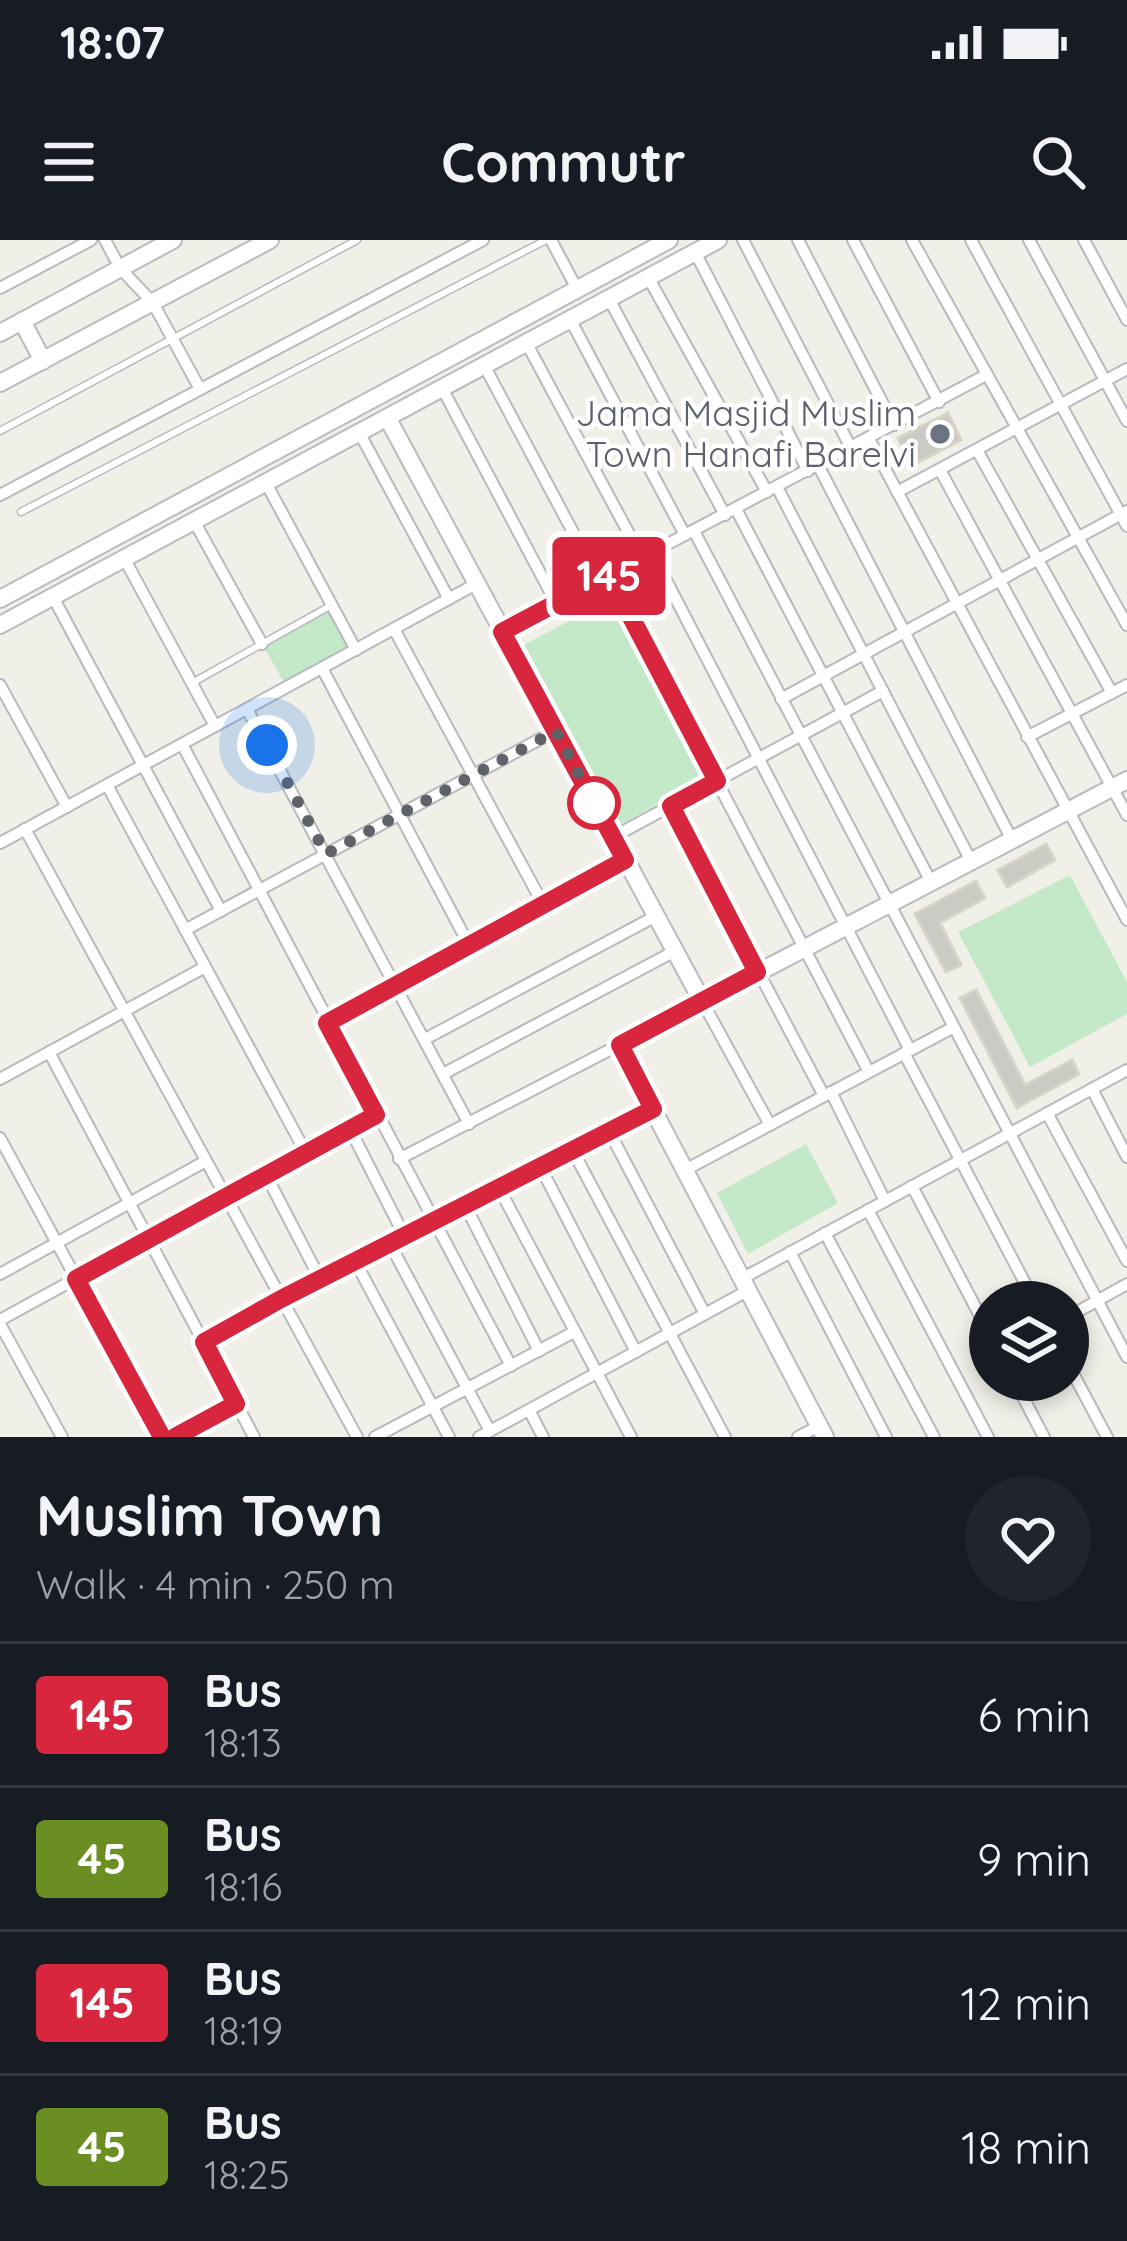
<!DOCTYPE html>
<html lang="en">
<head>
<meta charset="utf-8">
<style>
  body { margin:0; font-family:Quicksand,sans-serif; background:#20242c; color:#f1f3f6; height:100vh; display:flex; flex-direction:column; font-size:45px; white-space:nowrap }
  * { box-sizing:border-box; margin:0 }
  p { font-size:39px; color:#9ea1a6 }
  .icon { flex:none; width:66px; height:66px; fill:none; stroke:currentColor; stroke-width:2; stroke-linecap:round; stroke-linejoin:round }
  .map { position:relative; height:1197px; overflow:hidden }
  .side { display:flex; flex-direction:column; background:#171b24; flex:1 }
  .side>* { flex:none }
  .badge { padding:0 24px; border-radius:9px; font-size:42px; line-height:78px }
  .fabs { position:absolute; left:969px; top:1041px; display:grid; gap:24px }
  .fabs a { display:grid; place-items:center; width:120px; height:120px; border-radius:50%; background:#171b24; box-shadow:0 6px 18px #0003; font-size:60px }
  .you { position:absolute; width:60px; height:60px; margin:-30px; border:9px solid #fff; border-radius:50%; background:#1a73e8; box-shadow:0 0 0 18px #1a73e833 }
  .map>.badge { position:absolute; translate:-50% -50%; box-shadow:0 0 0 6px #fff }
  .round { display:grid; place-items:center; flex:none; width:126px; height:126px; border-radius:63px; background:#20242c }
  .summary { display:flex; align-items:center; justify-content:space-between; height:204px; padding:0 36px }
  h1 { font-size:57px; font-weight:800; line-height:90px }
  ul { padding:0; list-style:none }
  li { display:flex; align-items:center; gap:36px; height:144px; padding:0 36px; border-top:3px solid #363941 }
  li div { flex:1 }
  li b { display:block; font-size:45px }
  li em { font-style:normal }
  li .badge { min-width:132px; font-weight:700; text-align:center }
  .status { display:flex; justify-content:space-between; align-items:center; height:84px; padding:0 60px; background:#171b24; direction:ltr }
  .status svg { height:33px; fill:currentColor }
  header { display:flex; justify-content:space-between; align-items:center; height:156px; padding:0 36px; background:#171b24; font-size:54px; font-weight:800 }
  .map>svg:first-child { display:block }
  .green { fill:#c4e9c8 }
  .building { fill:#cccac5; stroke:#d7d3c5; stroke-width:3 }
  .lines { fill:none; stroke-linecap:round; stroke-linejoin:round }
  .lane-casing { stroke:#b8b9be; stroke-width:9 }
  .street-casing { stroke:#b8b9be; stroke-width:14 }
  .secondary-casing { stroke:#b9bbc1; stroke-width:20 }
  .lane { stroke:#fff; stroke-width:6 }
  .street { stroke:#fff; stroke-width:10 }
  .secondary { stroke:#fff; stroke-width:16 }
  .line-casing { stroke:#fff; stroke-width:27 }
  .line { stroke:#d7263d; stroke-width:18 }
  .walk { stroke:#5f6268; stroke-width:12; stroke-dasharray:0 21.6 }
  .worship-dot { fill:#6b7280; stroke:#fff; stroke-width:4.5 }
  .stop-dot { fill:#fff; stroke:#d7263d; stroke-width:6 }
  .labels { text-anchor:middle; stroke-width:9; stroke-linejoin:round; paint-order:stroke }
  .worship-label { font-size:36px; fill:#5b616d; stroke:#fff; text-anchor:end }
</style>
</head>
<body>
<div class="status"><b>18:07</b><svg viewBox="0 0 49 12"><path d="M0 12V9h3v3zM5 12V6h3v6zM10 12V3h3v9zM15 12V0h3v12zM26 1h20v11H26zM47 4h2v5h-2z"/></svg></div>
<header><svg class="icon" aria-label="menu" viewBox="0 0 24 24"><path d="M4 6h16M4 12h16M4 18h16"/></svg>Commutr<svg class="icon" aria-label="search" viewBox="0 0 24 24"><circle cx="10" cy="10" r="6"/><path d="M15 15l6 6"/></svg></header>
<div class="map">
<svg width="1127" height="1197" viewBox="0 0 1127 1197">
  <rect width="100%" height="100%" fill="#f1f0e8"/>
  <g class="green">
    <path d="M615,357L707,538L615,587L520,407Z"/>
    <path d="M332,365L356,410L287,447L262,404Z"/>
    <path d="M1070,635L1127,742V774L1030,827L958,692Z"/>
    <path d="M806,904L838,963L748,1014L717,953Z"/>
  </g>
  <g class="building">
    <path d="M948,173L961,200L911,226L898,198Z"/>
    <path d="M1046,604L1055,620L1007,647L998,630Z"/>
    <path d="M976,641L985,658L940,683L961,725L946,732L915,674Z"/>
    <path d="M976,750L1025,845L1072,820L1079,834L1017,868L960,758Z"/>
  </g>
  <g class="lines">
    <g class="lane-casing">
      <g id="lane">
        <path d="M0,191L357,0"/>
        <path d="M21,272L546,0"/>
        <path d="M192,443L330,366"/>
      </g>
    </g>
    <g class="street-casing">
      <g id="street">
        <path d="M105,0L120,28L153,63L200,149"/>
        <path d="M551,0L577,49"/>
        <path d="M743,0L851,208"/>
        <path d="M798,0L894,185"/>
        <path d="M853,0L939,162"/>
        <path d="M912,0L1127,385"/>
        <path d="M971,0L1127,286"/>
        <path d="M1029,0L1127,181"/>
        <path d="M1084,0L1127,80"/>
        <path d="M695,12L808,231"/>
        <path d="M648,37L767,252"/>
        <path d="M0,48L91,0"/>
        <path d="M609,59L725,275"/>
        <path d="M571,81L685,295"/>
        <path d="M527,104L642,318"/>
        <path d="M485,127L599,341"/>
        <path d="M442,148L556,363"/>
        <path d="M360,194L449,359"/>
        <path d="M869,199L1127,680"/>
        <path d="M977,210L1112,453"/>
        <path d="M818,225L1012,600"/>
        <path d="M940,230L1127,575"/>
        <path d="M266,243L356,410"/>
        <path d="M777,247L971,621"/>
        <path d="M897,252L1127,129"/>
        <path d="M0,255L483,0"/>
        <path d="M736,269L931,642"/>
        <path d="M194,281L262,404"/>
        <path d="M694,291L1127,1117"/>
        <path d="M652,313L910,810"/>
        <path d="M124,318L215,486"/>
        <path d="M609,335L869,832"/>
        <path d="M53,357L221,671"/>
        <path d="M394,389L543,664"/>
        <path d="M502,392L986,135"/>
        <path d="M322,428L469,705"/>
        <path d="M0,445L67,567"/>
        <path d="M781,459L1127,271"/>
        <path d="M247,469L469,884"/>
        <path d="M1027,497L1127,445"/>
        <path d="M182,504L511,1126"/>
        <path d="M107,545L306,913"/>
        <path d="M671,566L824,856"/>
        <path d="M25,589L357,1197"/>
        <path d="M613,597L883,451"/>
        <path d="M0,603L476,344"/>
        <path d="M185,690L555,491"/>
        <path d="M702,761L770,885"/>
        <path d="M327,783L625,619"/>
        <path d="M425,799L656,676"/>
        <path d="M49,812L254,1197"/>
        <path d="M904,813L1035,1062"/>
        <path d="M443,834L675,711"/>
        <path d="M0,839L205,727"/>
        <path d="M1092,849L1127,917"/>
        <path d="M831,852L885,961"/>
        <path d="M1047,873L1127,1021"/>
        <path d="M350,889L405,997"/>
        <path d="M610,893L705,1074"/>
        <path d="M0,898L162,1197"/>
        <path d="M573,911L725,1197"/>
        <path d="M399,919L619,805"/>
        <path d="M541,928L636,1112"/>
        <path d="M685,930L952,788"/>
        <path d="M266,935L320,1039"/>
        <path d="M912,946L990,1095"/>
        <path d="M500,950L631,1197"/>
        <path d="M466,967L539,1111"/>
        <path d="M868,970L988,1197"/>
        <path d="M825,993L934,1197"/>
        <path d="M390,1004L490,1191"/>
        <path d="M790,1012L886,1197"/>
        <path d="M355,1021L449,1197"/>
        <path d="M0,1034L206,921"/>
        <path d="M743,1038L1127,830"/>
        <path d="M1068,1077L1127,1044"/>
        <path d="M0,1080L376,875"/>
        <path d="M0,1084L62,1197"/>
        <path d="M204,1103L281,1059L653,869"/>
        <path d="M1068,1124L1107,1197"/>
        <path d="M1014,1140L1044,1197"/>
        <path d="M529,1170L543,1197"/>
        <path d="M175,1197L236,1164"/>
        <path d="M375,1197L574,1092"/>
        <path d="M479,1197L749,1050"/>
        <path d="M798,1197L819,1186"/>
      </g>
    </g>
    <g class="secondary-casing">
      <g id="secondary">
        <path d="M22,81L43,121"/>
        <path d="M0,93L173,0"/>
        <path d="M0,143L270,0"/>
        <path d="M388,179L702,761"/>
        <path d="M0,359L669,0"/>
        <path d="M0,385L718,0"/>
        <path d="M825,1197L619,805L1127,540"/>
      </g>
    </g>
    <use href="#lane" class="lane"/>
    <use href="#street" class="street"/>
    <use href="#secondary" class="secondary"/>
  </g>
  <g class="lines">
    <g class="line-casing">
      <path id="line" d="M162,1197L76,1039L376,875L327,783L625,620L502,392L609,335L717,541L671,566L757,732L620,805L653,869L281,1059L204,1102L236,1164L175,1197"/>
    </g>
    <use href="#line" class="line"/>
    <path class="walk" d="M267,505L326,614L556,491L594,563"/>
  </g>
  <circle class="worship-dot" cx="940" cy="194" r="12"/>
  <circle class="stop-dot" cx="594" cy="563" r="24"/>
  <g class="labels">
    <g class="worship-label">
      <text x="916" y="186">Jama Masjid Muslim<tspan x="916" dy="41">Town Hanafi Barelvi</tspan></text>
    </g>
  </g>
</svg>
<div class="fabs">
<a><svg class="icon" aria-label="layers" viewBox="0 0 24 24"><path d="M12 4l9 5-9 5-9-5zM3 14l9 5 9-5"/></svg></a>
</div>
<div class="you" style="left:267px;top:505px"></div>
<b class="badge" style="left:609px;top:336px;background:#d7263d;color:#fff">145</b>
</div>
<section class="side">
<div class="summary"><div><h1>Muslim Town</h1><p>Walk · 4 min · 250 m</p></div><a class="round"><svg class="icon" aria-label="heart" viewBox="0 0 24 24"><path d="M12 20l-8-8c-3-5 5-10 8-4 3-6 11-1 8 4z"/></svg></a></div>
<ul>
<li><span class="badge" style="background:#d7263d;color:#fff">145</span><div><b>Bus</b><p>18:13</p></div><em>6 min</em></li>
<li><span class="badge" style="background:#6b8e23;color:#fff">45</span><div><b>Bus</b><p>18:16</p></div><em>9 min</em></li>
<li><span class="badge" style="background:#d7263d;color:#fff">145</span><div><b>Bus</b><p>18:19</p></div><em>12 min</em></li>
<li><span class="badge" style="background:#6b8e23;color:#fff">45</span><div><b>Bus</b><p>18:25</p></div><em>18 min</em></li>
</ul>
</section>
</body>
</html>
